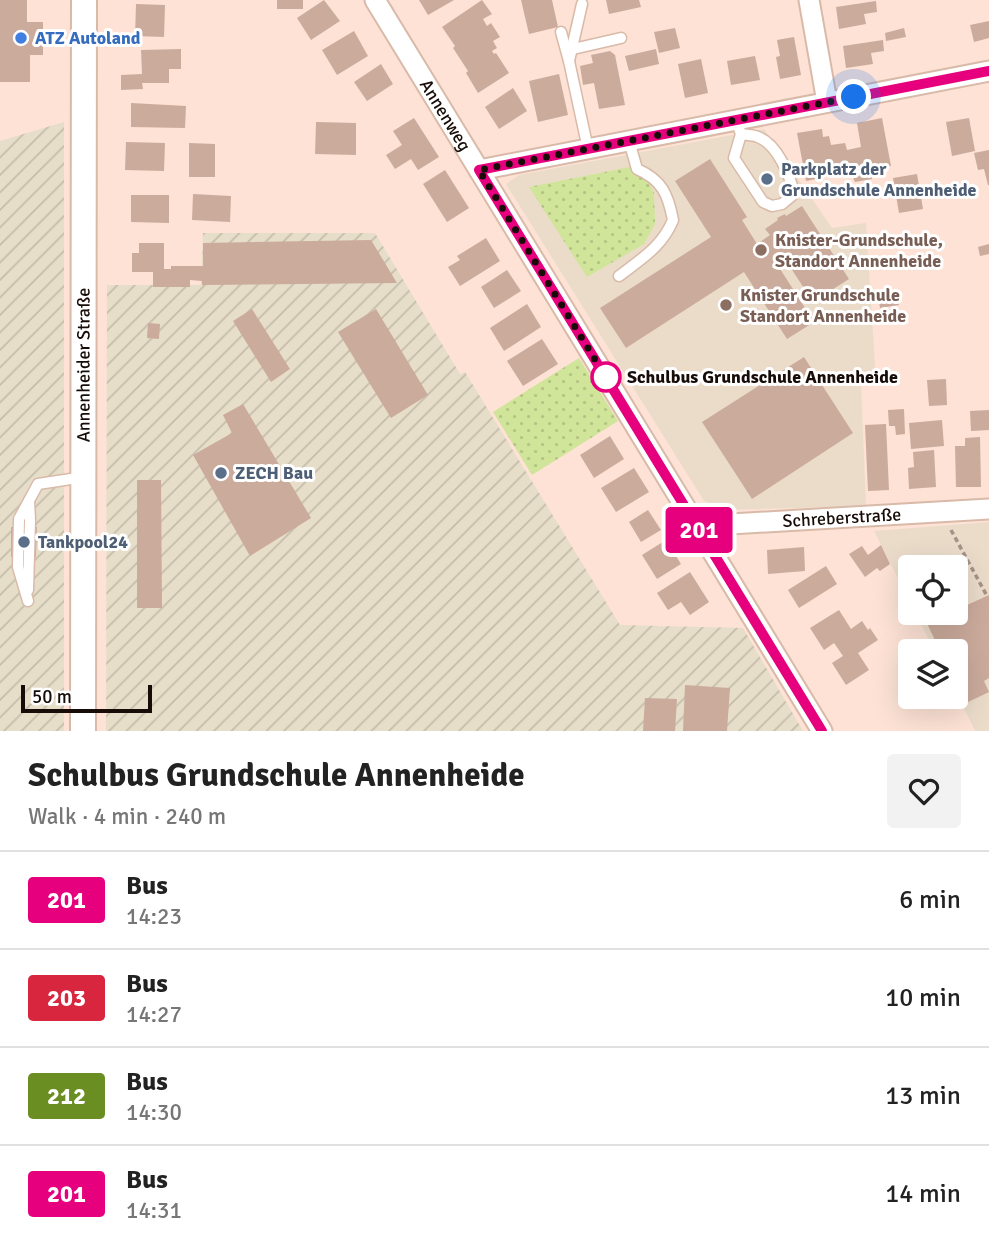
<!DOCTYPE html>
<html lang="en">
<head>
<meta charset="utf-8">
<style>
  body { margin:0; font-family:Signika,sans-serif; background:#f2f2f2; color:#222; height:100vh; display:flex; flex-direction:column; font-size:26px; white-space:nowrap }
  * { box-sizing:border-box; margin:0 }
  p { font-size:23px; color:#767676 }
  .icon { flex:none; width:38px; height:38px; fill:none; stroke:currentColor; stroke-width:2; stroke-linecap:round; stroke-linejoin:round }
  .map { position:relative; height:731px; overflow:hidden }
  .panel { display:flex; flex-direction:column; background:#fff; flex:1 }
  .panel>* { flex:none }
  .badge { padding:0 14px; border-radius:5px; font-size:24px; line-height:46px }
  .tools { position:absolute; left:898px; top:555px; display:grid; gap:14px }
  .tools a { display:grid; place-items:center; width:70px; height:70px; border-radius:7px; background:#fff; box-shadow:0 7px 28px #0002; font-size:35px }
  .scale { position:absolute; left:21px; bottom:18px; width:131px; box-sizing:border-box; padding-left:7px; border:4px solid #170c07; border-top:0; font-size:19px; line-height:24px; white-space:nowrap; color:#170c07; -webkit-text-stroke:5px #fff; paint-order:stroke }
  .you { position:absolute; width:35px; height:35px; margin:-18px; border:5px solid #fff; border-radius:50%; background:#1a73e8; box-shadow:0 0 0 10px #1a73e833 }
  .map>.badge { position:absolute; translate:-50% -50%; box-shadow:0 0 0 4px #fff }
  .round { display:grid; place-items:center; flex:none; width:74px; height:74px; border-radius:7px; background:#f2f2f2 }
  .summary { display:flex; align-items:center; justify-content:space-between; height:119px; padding:0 28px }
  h1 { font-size:33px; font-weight:700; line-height:52px }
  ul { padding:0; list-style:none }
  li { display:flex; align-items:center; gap:21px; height:98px; padding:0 28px; border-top:2px solid #e0e0e0 }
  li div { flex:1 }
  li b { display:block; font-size:26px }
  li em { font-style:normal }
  li .badge { min-width:77px; font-weight:700; text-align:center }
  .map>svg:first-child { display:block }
  .industrial { fill:url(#industrial-furrows) }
  .education { fill:#ebdcca }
  .grass { fill:url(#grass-dots) }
  .building { fill:#cbab9c }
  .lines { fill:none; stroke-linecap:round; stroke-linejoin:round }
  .service-casing { stroke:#d9baa9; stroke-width:13 }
  .minor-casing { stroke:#d9baa9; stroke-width:23 }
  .tertiary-casing { stroke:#d9baa9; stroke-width:28 }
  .path { stroke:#a79288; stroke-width:3.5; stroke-dasharray:5 3.5; stroke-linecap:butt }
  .service { stroke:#fff; stroke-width:10 }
  .minor { stroke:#fff; stroke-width:19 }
  .tertiary { stroke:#fff; stroke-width:24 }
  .line-casing { stroke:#fff; stroke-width:16 }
  .line { stroke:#e6007e; stroke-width:10 }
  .walk { stroke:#170c07; stroke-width:7; stroke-dasharray:0 12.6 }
  .shop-dot { fill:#3f7fe0; stroke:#fff; stroke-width:2.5 }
  .service-dot { fill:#5c6f8a; stroke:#fff; stroke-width:2.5 }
  .education-dot { fill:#8d6e63; stroke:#fff; stroke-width:2.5 }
  .stop-dot { fill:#fff; stroke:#e6007e; stroke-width:3.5 }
  .labels { text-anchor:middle; stroke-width:6; stroke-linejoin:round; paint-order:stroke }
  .shop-label { font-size:18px; font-weight:bold; fill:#366cbe; stroke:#fff; text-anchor:start }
  .street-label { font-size:18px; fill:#170c07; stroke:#fff }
  .service-label { font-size:18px; font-weight:bold; fill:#4e5e75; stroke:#fff; text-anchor:start }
  .education-label { font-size:18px; font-weight:bold; fill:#785e54; stroke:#fff; text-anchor:start }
  .stop-label { font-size:18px; font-weight:bold; fill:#170c07; stroke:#fff; text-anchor:start }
</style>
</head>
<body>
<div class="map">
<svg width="989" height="731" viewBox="0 0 989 731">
  <defs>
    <pattern id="industrial-furrows" width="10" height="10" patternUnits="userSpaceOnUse" patternTransform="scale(1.75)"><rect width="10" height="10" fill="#e7dec9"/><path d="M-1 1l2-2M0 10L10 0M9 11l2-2" fill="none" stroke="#c5bdab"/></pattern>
    <pattern id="grass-dots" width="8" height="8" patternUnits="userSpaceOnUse" patternTransform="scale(1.75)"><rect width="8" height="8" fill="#d0e599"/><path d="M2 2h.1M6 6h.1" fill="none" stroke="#b2c382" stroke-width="1.8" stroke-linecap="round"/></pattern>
  </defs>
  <rect width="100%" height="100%" fill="#fde2d5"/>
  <g class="industrial">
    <path d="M64,122V731H0V141Z"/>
    <path d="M203,233H375L460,374L465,372L620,625L743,628L803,731H106L107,285H201Z"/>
  </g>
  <g class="education">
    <path d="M764,129L832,228L866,223L876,382L861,384L866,506L725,510L704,501L506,184L519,175Z"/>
    <path d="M989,522V731H975L956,692V651H935L915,613L956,612V567H910V602L874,531Z"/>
  </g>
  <g class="grass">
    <path d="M640,165L654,193L655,224L644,244L587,277L529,187Z"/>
    <path d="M579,358L618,421L532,475L493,412Z"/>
  </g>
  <g class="building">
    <path d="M0,0H27V22H43V55H30V82H0Z"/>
    <rect x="277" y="0" width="26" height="9"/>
    <path d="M324,0L340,21L311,40L297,18Z"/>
    <path d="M419,0H454L428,15Z"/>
    <path d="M482,0L492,14L483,19L487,26L491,23L500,37L493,41L497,48L492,51L494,54L496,53L509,73L478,93L466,73L468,71L453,48L455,46L442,27Z"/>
    <path d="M521,0H552L558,27L529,34Z"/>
    <path d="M606,0H639L641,7L609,14Z"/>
    <path d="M876,1L877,12L864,14L866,24L839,29L836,7Z"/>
    <path d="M136,4L165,5L164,37L135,36Z"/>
    <path d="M989,21V38L974,42L970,25Z"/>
    <path d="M675,28L680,48L659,53L654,32Z"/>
    <path d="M904,28L906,37L886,41L885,33Z"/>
    <path d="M354,31L368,56L337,75L322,50Z"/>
    <path d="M794,37L801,75L780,79L776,57L780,56L777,40Z"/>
    <path d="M883,40L884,51L871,53L873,64L846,68L843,46Z"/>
    <path d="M181,49V69H169V83H142L143,89L121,90V75L142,74L141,50Z"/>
    <path d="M656,49L659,64L629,71L625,56Z"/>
    <path d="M610,51L615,55L625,105L599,109L594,83L583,85L580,66L593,63L591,55Z"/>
    <path d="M755,56L760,80L731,85L727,61Z"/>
    <path d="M701,59L708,93L685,98L678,64Z"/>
    <path d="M381,64L393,84L367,101L354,82Z"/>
    <path d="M559,74L568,115L538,122L529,81Z"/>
    <path d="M513,88L527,111L499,129L485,107Z"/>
    <path d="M131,103L186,106L185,128L131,127Z"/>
    <path d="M414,118L439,157L418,170L411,159L395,169L386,155L402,145L393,131Z"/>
    <path d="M882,118L891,166L870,170L872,179L855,182L850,170L835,173L836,175L806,181L797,133L822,129L823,137L829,136L831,145L845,143L847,150L861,147L857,123Z"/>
    <path d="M969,118L975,151L952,156L946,122Z"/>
    <path d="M316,122L356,123V155L315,154Z"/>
    <path d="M126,142L165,143L164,171L125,170Z"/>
    <path d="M189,143L215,144V177H189Z"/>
    <path d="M989,150V185H988L984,169L978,170L974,153Z"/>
    <path d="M710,159L747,217L742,220L757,244L770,235L765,229L778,220L777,218L785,214L786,216L802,206L849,279L813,302L783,256L775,261L814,322L787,339L744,272L626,348L600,308L711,237L675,181Z"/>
    <path d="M445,170L469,208L447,222L423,184Z"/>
    <path d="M917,174L923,209L899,213L893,178Z"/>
    <path d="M193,194L231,196L230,222L192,220Z"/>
    <path d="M131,195H169V223L131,222Z"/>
    <path d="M486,238L500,261L460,286L448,267L460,260L457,256Z"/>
    <path d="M371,240L397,283L202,285V281L190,280V287H153V272H132V253H139V243H164V269H171V266H203V243Z"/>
    <path d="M989,244V254L980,256L978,247Z"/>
    <path d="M507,270L521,291L494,308L481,287Z"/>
    <path d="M897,292L899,305L880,308L878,295Z"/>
    <path d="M527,304L541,327L504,351L490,328Z"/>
    <path d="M252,309L290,369L271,382L233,321Z"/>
    <path d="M376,309L428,395L391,418L338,332Z"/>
    <path d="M148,323L160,324L159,339L147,338Z"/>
    <path d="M542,339L558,364L523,386L507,361Z"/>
    <path d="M804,357L853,433L752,499L702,422Z"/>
    <path d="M946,379L947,405L929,406L927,380Z"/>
    <path d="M243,404L311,518L250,556L193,455L232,433L223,415Z"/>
    <path d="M904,409L905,434L896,435L895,426H889L888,410Z"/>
    <path d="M989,410V430L971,431L970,411Z"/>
    <path d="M942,420L944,446L911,449L909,423Z"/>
    <path d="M886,424L889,490L868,491L865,425Z"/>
    <path d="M610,436L624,459L594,478L580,455Z"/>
    <path d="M980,437L981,487H956L955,446H965V438Z"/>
    <path d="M934,450L936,487L909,489L908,468L914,467L913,452Z"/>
    <path d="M634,468L649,492L616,512L601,488Z"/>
    <path d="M137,480H161L162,608H137Z"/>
    <path d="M648,510L661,530L641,542L629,522Z"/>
    <path d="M11,527H37L36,557H11Z"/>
    <path d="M666,540L681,564L657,579L642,555Z"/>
    <path d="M881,545L890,564L880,571L877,568L865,577L849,554L862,546L868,555Z"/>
    <path d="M804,547L805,571L768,574L767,550Z"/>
    <path d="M826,566L837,584L799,608L788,590Z"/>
    <path d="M690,572L709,602L690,615L681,602L668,610L657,593Z"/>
    <path d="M989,595V678L984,681L989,692L964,704L956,685V651H940L924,617L934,612H956V610Z"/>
    <path d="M839,610L851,629L862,621L868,630L870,628L878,640L858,653L869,670L846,685L832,663L843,656L834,643L824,650L810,628Z"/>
    <path d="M685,685L730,688L727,731H683Z"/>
    <path d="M645,698L677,699L675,731H643Z"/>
  </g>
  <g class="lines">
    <g class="service-casing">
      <g id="service">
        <path d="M582,4L569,61L588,149"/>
        <path d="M561,32L569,61"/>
        <path d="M573,49L621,38"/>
        <path d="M736,120L741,134L734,158L763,202L772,206L782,204L794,194C790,175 777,144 758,137C753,135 746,135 741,134"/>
        <path d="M619,276C641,259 662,247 673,220C668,194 662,180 637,169L629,141"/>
        <path d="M28,590L30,520L29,501"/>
        <path d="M28,601L18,567L19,519L38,484L84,477"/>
      </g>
    </g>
    <g class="minor-casing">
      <g id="minor">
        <path id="s1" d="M375,0L822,731"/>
        <path d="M809,0L827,102"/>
        <path d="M479,170L989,71"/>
        <path id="s2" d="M697,526L989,509"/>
      </g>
    </g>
    <g class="tertiary-casing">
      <g id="tertiary">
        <path id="s3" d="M83,731L84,0"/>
      </g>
    </g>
    <path class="path" d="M951,530L987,596"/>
    <use href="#service" class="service"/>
    <use href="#minor" class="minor"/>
    <use href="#tertiary" class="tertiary"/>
  </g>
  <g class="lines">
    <g class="line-casing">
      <path id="line" d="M822,731L479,170L989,71"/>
    </g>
    <use href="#line" class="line"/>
    <path class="walk" d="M606,377L610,384L479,170L854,97"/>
  </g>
  <circle class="shop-dot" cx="21" cy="38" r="7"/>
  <g class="service-dot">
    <circle cx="767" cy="179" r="7"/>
    <circle cx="221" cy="473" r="7"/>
    <circle cx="24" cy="542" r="7"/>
  </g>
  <g class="education-dot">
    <circle cx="761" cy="250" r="7"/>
    <circle cx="726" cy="305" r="7"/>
  </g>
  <circle class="stop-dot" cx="606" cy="377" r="14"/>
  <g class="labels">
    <g class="shop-label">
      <text x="35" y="44">ATZ Autoland</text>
    </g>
    <g class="street-label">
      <text dy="6" stroke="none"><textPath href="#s1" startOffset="135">Annenweg</textPath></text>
      <text dy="6" stroke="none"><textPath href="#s3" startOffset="366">Annenheider Straße</textPath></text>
      <text dy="6" stroke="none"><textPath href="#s2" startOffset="145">Schreberstraße</textPath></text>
    </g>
    <g class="service-label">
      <text x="781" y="175">Parkplatz der<tspan x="781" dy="21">Grundschule Annenheide</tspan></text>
      <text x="235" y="479">ZECH Bau</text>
      <text x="38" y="548">Tankpool24</text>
    </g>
    <g class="education-label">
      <text x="775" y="246">Knister-Grundschule,<tspan x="775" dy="21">Standort Annenheide</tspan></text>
      <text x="740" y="301">Knister Grundschule<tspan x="740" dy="21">Standort Annenheide</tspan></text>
    </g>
    <g class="stop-label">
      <text x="627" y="383">Schulbus Grundschule Annenheide</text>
    </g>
  </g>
</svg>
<div class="tools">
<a><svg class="icon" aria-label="locate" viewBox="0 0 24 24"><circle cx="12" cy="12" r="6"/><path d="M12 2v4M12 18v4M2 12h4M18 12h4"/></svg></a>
<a><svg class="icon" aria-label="layers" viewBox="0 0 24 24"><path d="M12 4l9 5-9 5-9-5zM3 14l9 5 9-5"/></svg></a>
</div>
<div class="scale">50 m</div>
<div class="you" style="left:854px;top:97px"></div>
<b class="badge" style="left:699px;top:530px;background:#e6007e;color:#fff">201</b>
</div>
<section class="panel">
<div class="summary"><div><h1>Schulbus Grundschule Annenheide</h1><p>Walk · 4 min · 240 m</p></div><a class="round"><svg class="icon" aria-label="heart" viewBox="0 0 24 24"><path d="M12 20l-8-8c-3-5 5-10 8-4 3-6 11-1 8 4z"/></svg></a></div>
<ul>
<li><span class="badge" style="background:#e6007e;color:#fff">201</span><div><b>Bus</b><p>14:23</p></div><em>6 min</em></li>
<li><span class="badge" style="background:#d7263d;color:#fff">203</span><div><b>Bus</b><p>14:27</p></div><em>10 min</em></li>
<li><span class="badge" style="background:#6b8e23;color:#fff">212</span><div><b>Bus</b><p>14:30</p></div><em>13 min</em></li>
<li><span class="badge" style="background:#e6007e;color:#fff">201</span><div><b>Bus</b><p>14:31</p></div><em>14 min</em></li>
</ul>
</section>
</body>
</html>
